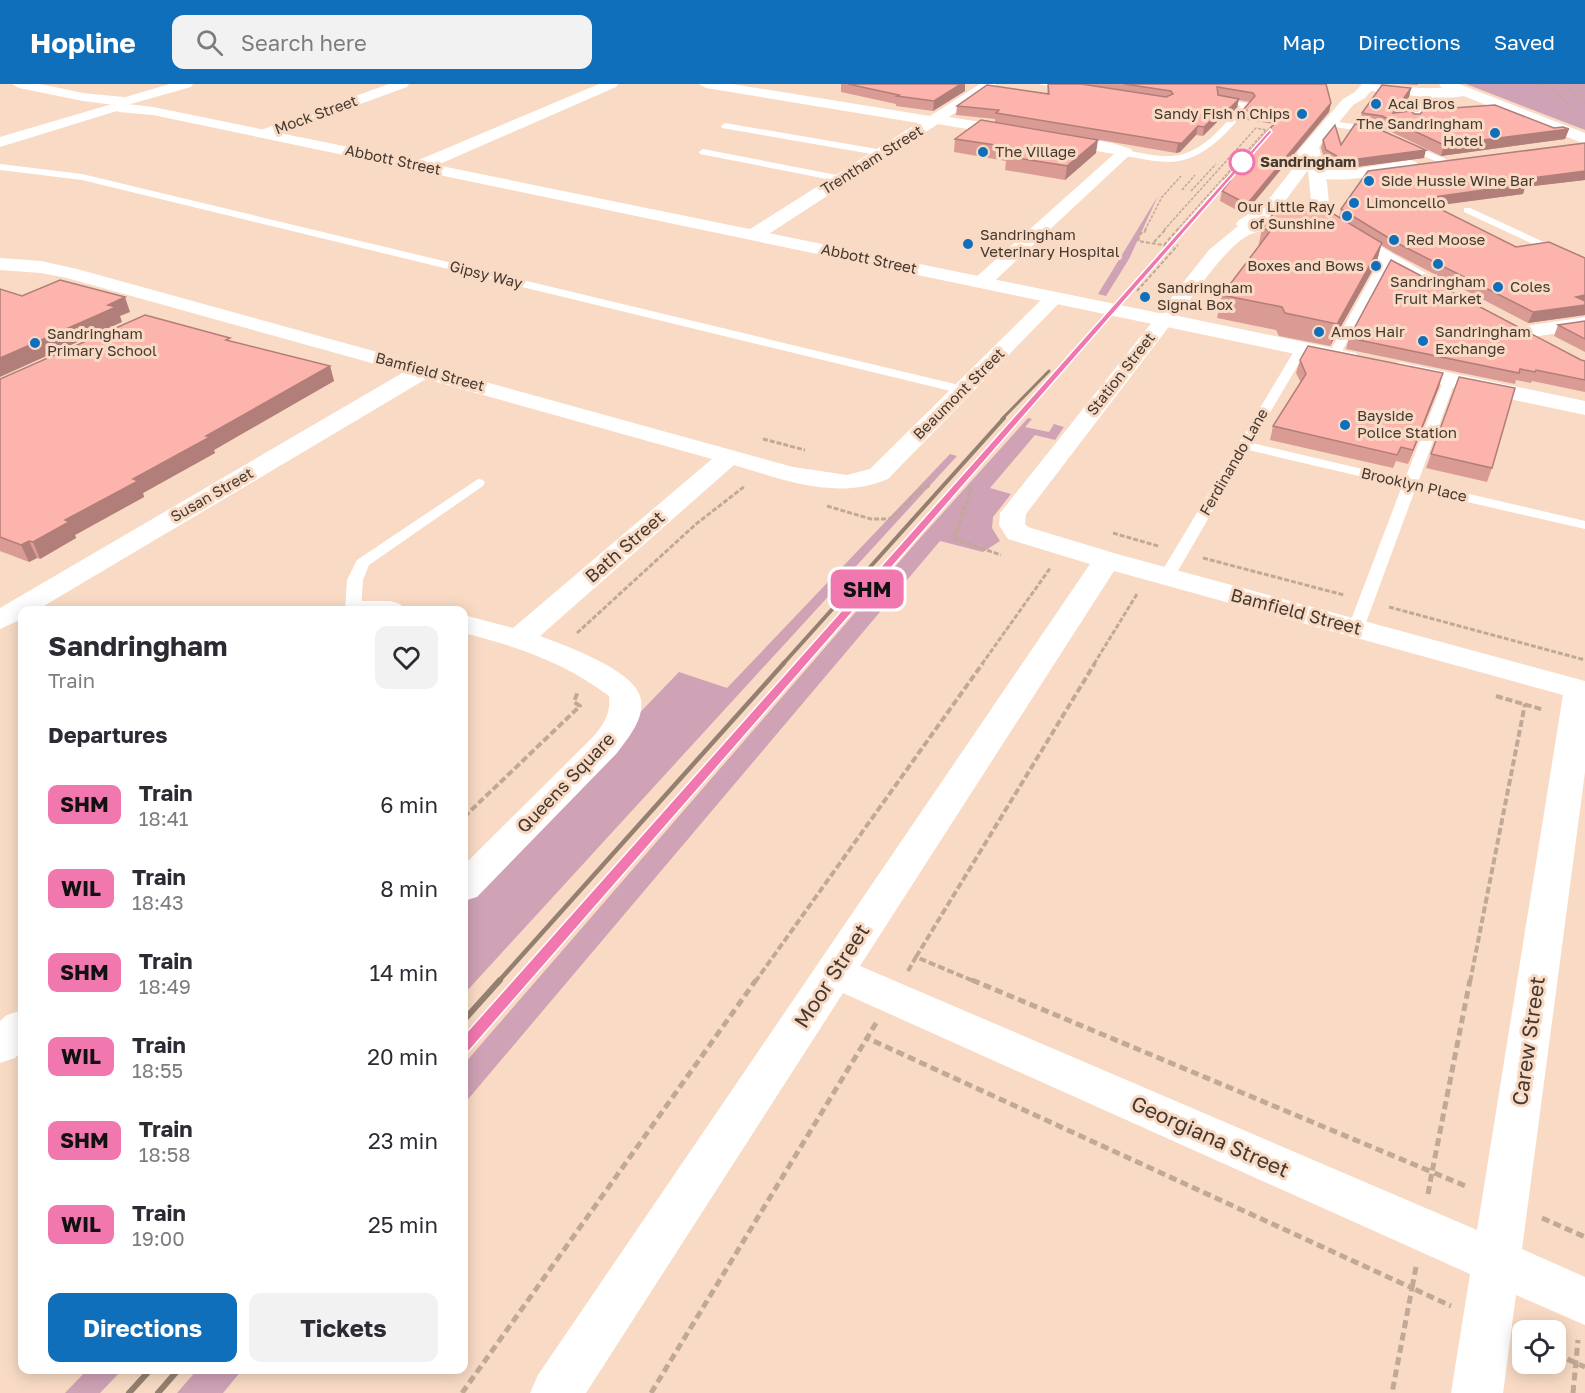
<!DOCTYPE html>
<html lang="en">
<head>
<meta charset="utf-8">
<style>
  body { margin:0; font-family:"Golos Text",sans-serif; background:#f2f2f3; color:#2b2b33; height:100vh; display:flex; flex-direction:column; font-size:22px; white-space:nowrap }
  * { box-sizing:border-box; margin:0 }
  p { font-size:20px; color:#7c7c81 }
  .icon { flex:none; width:33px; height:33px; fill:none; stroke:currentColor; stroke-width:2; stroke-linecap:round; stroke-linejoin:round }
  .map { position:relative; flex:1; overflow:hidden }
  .drawer { position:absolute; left:18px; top:522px; width:450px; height:768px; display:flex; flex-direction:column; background:#fff; border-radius:12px; box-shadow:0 3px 15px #0003 }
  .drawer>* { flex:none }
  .badge { padding:0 12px; border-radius:9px; font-size:21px; line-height:39px }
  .tools { position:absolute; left:1512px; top:1236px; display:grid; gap:12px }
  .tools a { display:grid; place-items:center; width:54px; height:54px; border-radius:12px; background:#fff; box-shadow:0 3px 15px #0003; font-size:30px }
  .map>.badge { position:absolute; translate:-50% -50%; box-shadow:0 0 0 3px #fff }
  h2 { padding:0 30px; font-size:22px; line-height:54px }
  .round { display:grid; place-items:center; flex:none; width:63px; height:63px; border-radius:12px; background:#f2f2f3 }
  .overview { display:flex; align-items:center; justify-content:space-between; height:102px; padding:0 30px }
  h1 { font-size:28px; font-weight:700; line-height:45px }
  .button { display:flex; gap:12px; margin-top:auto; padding:12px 30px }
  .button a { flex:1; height:69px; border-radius:12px; background:#106fbb; color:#fff; font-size:24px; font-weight:700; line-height:69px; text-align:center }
  .button a+a { background:#f2f2f3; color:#2b2b33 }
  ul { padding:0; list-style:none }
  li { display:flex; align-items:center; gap:18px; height:84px; padding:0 30px }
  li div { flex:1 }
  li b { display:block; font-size:22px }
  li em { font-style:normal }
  li .badge { min-width:66px; font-weight:700; text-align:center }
  header { display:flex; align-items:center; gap:36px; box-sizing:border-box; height:84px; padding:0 30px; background:#106fbb; color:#fff }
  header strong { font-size:28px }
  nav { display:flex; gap:33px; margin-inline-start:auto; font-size:21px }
  .search { width:420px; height:54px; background:#f2f2f3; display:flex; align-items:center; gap:15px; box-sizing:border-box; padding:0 21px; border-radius:12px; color:#7c7c81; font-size:22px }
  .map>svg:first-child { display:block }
  .green { fill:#cfa2b5 }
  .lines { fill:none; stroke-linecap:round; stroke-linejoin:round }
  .path-far4 { stroke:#c1a997; stroke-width:1.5; stroke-dasharray:3 1.5; stroke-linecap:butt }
  .path-far3 { stroke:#c1a997; stroke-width:2; stroke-dasharray:4 2; stroke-linecap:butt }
  .path-far2 { stroke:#c1a997; stroke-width:3; stroke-dasharray:5 2; stroke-linecap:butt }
  .path-far1 { stroke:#c1a997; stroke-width:4; stroke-dasharray:7 3; stroke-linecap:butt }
  .path { stroke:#c1a997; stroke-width:5; stroke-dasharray:8 4.5; stroke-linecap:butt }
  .lane { fill:#fff; fill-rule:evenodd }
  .street { fill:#fff; fill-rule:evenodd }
  .secondary { fill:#fff; fill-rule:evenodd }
  .primary { fill:#fff; fill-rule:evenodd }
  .rail-far4 { stroke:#948071; stroke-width:2 }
  .rail-far3 { stroke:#948071; stroke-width:3 }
  .rail-far2 { stroke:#948071; stroke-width:4 }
  .rail-far1 { stroke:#948071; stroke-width:4.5 }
  .rail { stroke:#948071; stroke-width:6 }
  .wall { fill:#da9b95 }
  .shaded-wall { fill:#b17e79 }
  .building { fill:#fdb4ad; stroke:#b17e79; stroke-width:1.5 }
  .line { fill:#f178af; stroke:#fff; stroke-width:1.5 }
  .poi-dot { fill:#106fbb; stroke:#f9dbc5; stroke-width:2 }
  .stop-dot { fill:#fff; stroke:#f178af; stroke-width:3 }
  .labels { text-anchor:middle; stroke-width:6; stroke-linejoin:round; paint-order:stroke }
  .far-poi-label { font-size:15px; fill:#453930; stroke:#f9dbc5; text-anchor:start }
  .far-street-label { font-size:15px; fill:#453930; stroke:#f9dbc5 }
  .far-stop-label { font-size:15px; font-weight:bold; fill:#453930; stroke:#f9dbc5; text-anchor:start }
  .street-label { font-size:18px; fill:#453930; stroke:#f9dbc5 }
  .near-street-label { font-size:21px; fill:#453930; stroke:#f9dbc5 }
</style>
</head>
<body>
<header>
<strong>Hopline</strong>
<div class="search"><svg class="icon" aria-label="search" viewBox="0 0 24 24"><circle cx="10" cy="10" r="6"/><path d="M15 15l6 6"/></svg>Search here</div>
<nav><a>Map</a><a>Directions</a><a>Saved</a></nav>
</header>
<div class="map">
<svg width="1585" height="1309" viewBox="0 0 1585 1309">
  <rect width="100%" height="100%" fill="#f9dbc5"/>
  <g class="green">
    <path d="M1466,0H1585V46Z"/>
    <path d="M1158,112L1129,175L1106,212L1098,210Z"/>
    <path d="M1028,334L1032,335L1025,343L1049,348L1054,340L1064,343L1055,356L1035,351L990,404L1011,410L993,433L992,444L1000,457L983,468L940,457L464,1020V980L913,462Z"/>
    <path d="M950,370L957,372L464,910V811L679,588L727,604Z"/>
    <path d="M87,1286H122L100,1309H65Z"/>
    <path d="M197,1286H242L223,1309H177Z"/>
  </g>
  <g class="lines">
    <g class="path-far4">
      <path d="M1537,0C1554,5 1561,10 1571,24"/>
      <path d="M1565,0L1585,19"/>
      <path d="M1182,106L1195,91"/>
      <path d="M1191,107L1216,80"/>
      <path d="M1145,146L1162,113L1181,92"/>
      <path d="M1164,146L1256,44L1272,47"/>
      <path d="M1177,146L1266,46"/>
    </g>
    <g class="path-far3">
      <path d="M1146,145L1144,149H1141L1138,157L1175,163"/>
      <path d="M1154,158L1166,145"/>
      <path d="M1164,161L1178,145"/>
      <path d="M1137,207L1178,161"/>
    </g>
    <g class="path-far2">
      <path d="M763,355L805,366"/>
      <path d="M968,404L971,405L954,455L1001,471"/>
      <path d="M827,422L871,435H890L920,406L931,401"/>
      <path d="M1113,449L1158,462"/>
      <path d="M1203,474L1344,511"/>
      <path d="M1389,523L1585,576"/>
      <path d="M577,549L696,440L745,402"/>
      <path d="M982,580L1051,483"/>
      <path d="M1094,580L1137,510"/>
    </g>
    <g class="path-far1">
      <path d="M1496,612L1544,626"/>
      <path d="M464,733L580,622L574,618L578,607"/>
      <path d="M916,873L1095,579"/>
      <path d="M908,887L916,873L976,898"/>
      <path d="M755,898L983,579"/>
      <path d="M1470,898L1525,620"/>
    </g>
    <g class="path">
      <path d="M972,896L1432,1088L1470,896"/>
      <path d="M876,939L867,954L1412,1204L1392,1309"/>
      <path d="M1428,1110L1432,1088L1468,1103"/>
      <path d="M1542,1134L1585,1153"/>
      <path d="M1416,1183L1412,1204L1451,1222"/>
      <path d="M1556,1270L1585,1283"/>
      <path d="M462,1309L756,896"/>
      <path d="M651,1309L867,954"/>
      <path d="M1573,1309L1578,1256"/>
    </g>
    <g class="lane">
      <path d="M1038,0H1059L1075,4L1071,6Z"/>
      <path d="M1429,7L1436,9L1417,38H1411L1410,36Z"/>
      <path d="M1217,14L1251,20C1231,45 1205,77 1170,78C1155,78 1139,74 1124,72L1120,69L1124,66C1139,68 1155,73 1171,72C1201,71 1223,42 1241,22L1217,18Z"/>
      <path d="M1330,37L1376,43L1380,46L1376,49L1327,42V38Z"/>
      <path d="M725,39L883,66L887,69L883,72L722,44L721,42Z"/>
      <path d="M1403,57L1446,75L1447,77L1440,79L1400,62L1399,60Z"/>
      <path d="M703,65L842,92L847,95L842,98L700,70L699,68Z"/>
      <path d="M0,80L82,90L963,302L969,306L963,310L82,96L0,86Z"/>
      <path d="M1464,124H1470L1585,177V184L1464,128Z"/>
      <path d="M1386,172L1391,175L1340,271L1334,275L1330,274L1328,271L1381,175Z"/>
      <path d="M1302,260L1308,264L1252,359L1405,395L1444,295L1450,291L1454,292L1456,295L1418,398L1585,437V445L1415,406L1364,544L1356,549L1348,544L1402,402L1248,366L1175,492L1172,495H1162L1159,492L1296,264Z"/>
      <path d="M478,395L483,396L485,399L483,402L369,481L363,496L361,526H345L347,496L357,476Z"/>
    </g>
    <g class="street">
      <path d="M170,0H193L191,3L127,21L120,17L122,14Z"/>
      <path d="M389,0H409L407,3L270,53H258L256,50L258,47Z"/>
      <path d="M599,0H618L616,3L426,86H414L412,82L414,78Z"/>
      <path d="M699,0H732L930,32L980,0H997L949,33L1112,59L1131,65L1133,68L988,203H974L971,199L974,195L1114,70L938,40L761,155H747L745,151L747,147L918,39L706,4Z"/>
      <path d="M112,20L119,24L117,27L0,63V53Z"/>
      <path d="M1410,76L1416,78L1418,81L1416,84C1397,89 1321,104 1309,89L1317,84L1354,85Z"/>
      <path d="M1271,119L1299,122L1322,128L1436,195L1439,199L1436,203H1422L1310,136L1265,128L1262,124L1265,120Z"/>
      <path d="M0,174L41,177L77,185L793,383L847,391L870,385L1047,210H1061L1064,214L888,395C837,417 784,396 734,381L540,552C564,561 638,587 641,616C644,636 628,654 617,669L477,813L464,817V781L593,653C604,640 611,629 609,612C566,579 516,562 464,549V531L513,544L712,375L426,295L37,526H22V535L0,545V524L404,288L67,194L41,189L0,186Z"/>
      <path d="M1164,230L1171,232L1174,236L1026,430L1025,440L1028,443L1117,470L1585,597V688L1522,1165L1585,1193V1241L1516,1211L1503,1309H1451L1470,1190L843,909L586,1309H530L538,1291L1090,480L1008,455L999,441L1000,429L1157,232ZM1114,487L1563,611L1477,1146L860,882Z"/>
      <path d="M1585,233V245L1526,254L1518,253L1515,248L1518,243L1526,242Z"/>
      <path d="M359,517H390L400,520L405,526H344L349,520Z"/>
      <path d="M22,926V967L15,974L0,979V937L7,931Z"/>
    </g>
    <g class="secondary">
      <path d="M12,0H40L83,9L123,13L130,17L127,20L153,23L1159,229L1209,166L1238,142L1236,140L1239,136L1265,120L1291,87L1298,67L1343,15L1355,8L1362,0C1387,0 1412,5 1437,4C1448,4 1466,0 1473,8C1462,20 1390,9 1371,7L1365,14L1353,21L1319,63L1327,99L1330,129C1320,144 1270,142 1251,150C1227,160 1194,211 1178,232L1356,269L1359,274L1356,279L1348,281L153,31L119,28L112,24L115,21L83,17L19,4ZM1308,86L1312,126L1268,134L1277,128Z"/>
      <path d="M1399,278L1585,317V331L1391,290L1388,285L1391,280Z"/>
    </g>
    <path class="primary" d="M1439,0H1459L1585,49V60L1441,3Z"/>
    <path class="rail-far4" d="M1182,146L1233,89"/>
    <g class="rail-far3">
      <path d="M1002,335L1049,287"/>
      <path d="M1016,335L1184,145"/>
    </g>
    <g class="rail-far2">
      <path d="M783,580L1004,334"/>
      <path d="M801,580L1018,334"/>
    </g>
    <g class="rail-far1">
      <path d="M498,898L784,579"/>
      <path d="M521,898L802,579"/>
    </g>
    <g class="rail">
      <path d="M464,936L500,896"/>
      <path d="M464,963L523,896"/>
      <path d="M129,1309L150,1286"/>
      <path d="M158,1309L178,1286"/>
    </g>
  </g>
  <g class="wall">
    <path d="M841,0H965V7L933,27L896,22V20L841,8Z"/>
    <path d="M1048,0H1326L1331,19L1329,28L1244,130L1220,117L1224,96L1274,40L1241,35L1243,26L1250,18L1238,16L1237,24L1228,33L1223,32L1203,52L1196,51L1180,68L1176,69L995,38V35L956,31L957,22L1047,10Z"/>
    <path d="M1399,0H1418L1417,1Z"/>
    <path d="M1411,4L1409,13L1398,28L1569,45L1565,55L1441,72L1379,42L1359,39L1362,29Z"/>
    <path d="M955,55L1096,69L1065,96L1005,86L1006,77L954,68Z"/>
    <path d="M1323,56L1341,61L1424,74L1356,83L1340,82L1324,74L1321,64Z"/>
    <path d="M1585,59V96L1525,103L1523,110L1435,122L1516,163L1585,174V231L1528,239L1394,169L1381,161L1376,180L1330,262L1279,252L1276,246L1217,234L1222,211L1258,164L1262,145L1330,132L1339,133L1341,125Z"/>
    <path d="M1585,237V268L1554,252L1558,241Z"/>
    <path d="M1349,254L1581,276L1585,277V308L1532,297L1531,299L1516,296L1515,300L1346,265Z"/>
    <path d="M231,257L330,282L334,297L214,366L215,369L143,409L144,413L75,451L76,454L40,475L37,474L29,478L0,467V295Z"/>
    <path d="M1300,276L1439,303L1408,380L1396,377L1393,384L1270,356L1273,342L1301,299L1296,289Z"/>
    <path d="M1431,370L1492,384L1487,398L1426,384Z"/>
  </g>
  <g class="shaded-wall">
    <path d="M961,0H965V7L933,27L934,17Z"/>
    <path d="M1411,4L1409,13L1392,37L1393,29Z"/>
    <path d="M1239,15L1237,24L1228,33L1230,24Z"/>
    <path d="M1331,19L1329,28L1244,130L1247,120Z"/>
    <path d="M1225,23L1223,32L1203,52L1204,43Z"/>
    <path d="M1198,42L1196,51L1180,68L1176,69L1178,59Z"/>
    <path d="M1569,45L1565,55L1441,72L1444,61Z"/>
    <path d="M1098,56L1096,69L1065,96L1067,82Z"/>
    <path d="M1426,66L1424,74L1356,83L1358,75Z"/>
    <path d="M1585,87V96L1525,103L1523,110L1417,124L1420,115L1516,96Z"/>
    <path d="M1382,159L1376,180L1330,262L1337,240Z"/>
    <path d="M1585,211V231L1528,239L1533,228L1576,213Z"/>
    <path d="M125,213L130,228L120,232L122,238L0,293V274Z"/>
    <path d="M330,282L334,297L214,366L215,369L143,409L144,413L75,451L76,454L40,475L33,458L65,436L133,395L206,352Z"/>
    <path d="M1443,289L1439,303L1408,380L1413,366Z"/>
    <path d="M29,457L37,474L29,478L21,461Z"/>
  </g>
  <g class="building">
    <path d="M848,0H961L934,17L897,12L899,11Z"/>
    <path d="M1048,0H1081L1166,13L1173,10L1171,7L1124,0H1326L1331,19L1247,120L1222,107L1230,97L1224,96L1282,31L1243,26L1255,12L1253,9L1217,3L1218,11L1239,15L1230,24L1225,23L1204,43L1198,42L1182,59H1178L996,29L999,26L957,22L987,1L1049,10Z"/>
    <path d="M1382,1L1411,4L1393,29L1411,27L1414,30H1420L1424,26L1495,21L1554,44L1563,43L1569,45L1444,61L1382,32L1362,29Z"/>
    <path d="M981,36L1098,56L1067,82L1006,72L1016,64L955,55Z"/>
    <path d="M1355,40L1374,43L1426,66L1358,75H1342L1326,66L1323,56L1335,41L1341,61Z"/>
    <path d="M1585,59V87L1516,96L1526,100L1420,115L1516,163L1549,158L1585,174V211L1576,213L1585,217V221L1533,228L1397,159L1341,125L1368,87Z"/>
    <path d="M1311,122L1330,132L1332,129L1382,159L1337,240L1285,229L1282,223L1222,211L1271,146L1262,145L1275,127Z"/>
    <path d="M1391,176L1581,276L1585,277V296L1536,286L1535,288L1520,285L1519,289L1349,254Z"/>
    <path d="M60,196L125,213L108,221L116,223L0,274V205L22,212Z"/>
    <path d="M145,231L230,254L226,256L330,282L206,352L210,353L133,395L138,397L65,436L69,438L33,458L29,457L21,461L0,453V295Z"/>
    <path d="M1585,237V255L1558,241Z"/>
    <path d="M1308,262L1443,289L1413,366L1401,363L1397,371L1273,342L1306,290L1300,276Z"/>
    <path d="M1459,293L1515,304L1492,384L1431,370Z"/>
  </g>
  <path class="line" d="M1270,45L1272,48L469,967L464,969L458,967L456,963L458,958Z"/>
  <g class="poi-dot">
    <circle cx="1376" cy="20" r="6"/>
    <circle cx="1302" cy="30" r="6"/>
    <circle cx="1495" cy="49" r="6"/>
    <circle cx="983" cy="68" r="6"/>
    <circle cx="1369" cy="97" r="6"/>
    <circle cx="1354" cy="119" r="6"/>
    <circle cx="1347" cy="132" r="6"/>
    <circle cx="1394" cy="156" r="6"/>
    <circle cx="968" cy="160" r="6"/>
    <circle cx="1438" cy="180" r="6"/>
    <circle cx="1376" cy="182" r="6"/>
    <circle cx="1498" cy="203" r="6"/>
    <circle cx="1145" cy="213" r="6"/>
    <circle cx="1319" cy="248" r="6"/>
    <circle cx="1423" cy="257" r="6"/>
    <circle cx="35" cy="259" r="6"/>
    <circle cx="1345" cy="341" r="6"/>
  </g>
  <circle class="stop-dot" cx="1242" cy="78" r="12"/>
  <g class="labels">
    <g class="far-poi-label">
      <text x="1388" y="25">Acai Bros</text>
      <text x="1290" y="35" text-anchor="end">Sandy Fish n Chips</text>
      <text x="1483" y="45" text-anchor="end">The Sandringham<tspan x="1483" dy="17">Hotel</tspan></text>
      <text x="995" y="73">The Village</text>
      <text x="1381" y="102">Side Hussle Wine Bar</text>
      <text x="1366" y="124">Limoncello</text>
      <text x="1335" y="128" text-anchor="end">Our Little Ray<tspan x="1335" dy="17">of Sunshine</tspan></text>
      <text x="980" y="156">Sandringham<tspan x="980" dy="17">Veterinary Hospital</tspan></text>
      <text x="1406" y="161">Red Moose</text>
      <text x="1364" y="187" text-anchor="end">Boxes and Bows</text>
      <text x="1438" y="203" text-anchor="middle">Sandringham<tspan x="1438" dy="17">Fruit Market</tspan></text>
      <text x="1510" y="208">Coles</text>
      <text x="1157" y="209">Sandringham<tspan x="1157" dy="17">Signal Box</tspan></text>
      <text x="1331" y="253">Amos Hair</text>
      <text x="1435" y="253">Sandringham<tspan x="1435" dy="17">Exchange</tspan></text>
      <text x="47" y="255">Sandringham<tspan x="47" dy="17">Primary School</tspan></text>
      <text x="1357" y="337">Bayside<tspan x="1357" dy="17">Police Station</tspan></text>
    </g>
    <g class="far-street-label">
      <text transform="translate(316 31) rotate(-20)" y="5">Mock Street</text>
      <text transform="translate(393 76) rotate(12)" y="5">Abbott Street</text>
      <text transform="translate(872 76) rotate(-32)" y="5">Trentham Street</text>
      <text transform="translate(869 175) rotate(12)" y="5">Abbott Street</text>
      <text transform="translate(486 191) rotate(14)" y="5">Gipsy Way</text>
      <text transform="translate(430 288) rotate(15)" y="5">Bamfield Street</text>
      <text transform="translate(1121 290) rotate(-52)" y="5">Station Street</text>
      <text transform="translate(959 310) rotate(-45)" y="5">Beaumont Street</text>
      <text transform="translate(1234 378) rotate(-60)" y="5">Ferdinando Lane</text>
      <text transform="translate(1414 401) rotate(13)" y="5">Brooklyn Place</text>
      <text transform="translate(212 411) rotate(-30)" y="5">Susan Street</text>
    </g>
    <g class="far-stop-label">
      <text x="1260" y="83">Sandringham</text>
    </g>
    <g class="street-label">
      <text transform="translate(625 463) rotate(-41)" y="6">Bath Street</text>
      <text transform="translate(1296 528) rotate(15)" y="6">Bamfield Street</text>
      <text transform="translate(566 699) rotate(-46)" y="6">Queens Square</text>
    </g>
    <g class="near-street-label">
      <text transform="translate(832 892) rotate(-57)" y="7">Moor Street</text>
      <text transform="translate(1529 957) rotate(-82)" y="7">Carew Street</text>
      <text transform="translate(1210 1053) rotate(24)" y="7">Georgiana Street</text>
    </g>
  </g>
</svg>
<div class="tools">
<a><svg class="icon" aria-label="locate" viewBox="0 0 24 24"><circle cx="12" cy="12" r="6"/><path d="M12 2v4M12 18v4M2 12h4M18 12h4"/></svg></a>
</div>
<b class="badge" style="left:867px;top:505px;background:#f178af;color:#111">SHM</b>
<section class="drawer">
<div class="overview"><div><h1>Sandringham</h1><p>Train</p></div><a class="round"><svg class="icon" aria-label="heart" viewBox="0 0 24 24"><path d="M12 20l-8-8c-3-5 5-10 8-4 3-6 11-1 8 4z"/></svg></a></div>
<h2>Departures</h2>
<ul>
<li><span class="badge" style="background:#f178af;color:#111">SHM</span><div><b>Train</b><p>18:41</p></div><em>6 min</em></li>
<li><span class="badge" style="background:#f178af;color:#111">WIL</span><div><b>Train</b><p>18:43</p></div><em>8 min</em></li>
<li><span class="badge" style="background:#f178af;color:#111">SHM</span><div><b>Train</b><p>18:49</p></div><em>14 min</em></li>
<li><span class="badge" style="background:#f178af;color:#111">WIL</span><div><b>Train</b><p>18:55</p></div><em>20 min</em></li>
<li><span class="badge" style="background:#f178af;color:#111">SHM</span><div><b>Train</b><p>18:58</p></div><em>23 min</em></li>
<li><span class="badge" style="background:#f178af;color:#111">WIL</span><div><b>Train</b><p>19:00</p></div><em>25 min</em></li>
</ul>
<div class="button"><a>Directions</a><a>Tickets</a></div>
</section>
</div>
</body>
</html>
